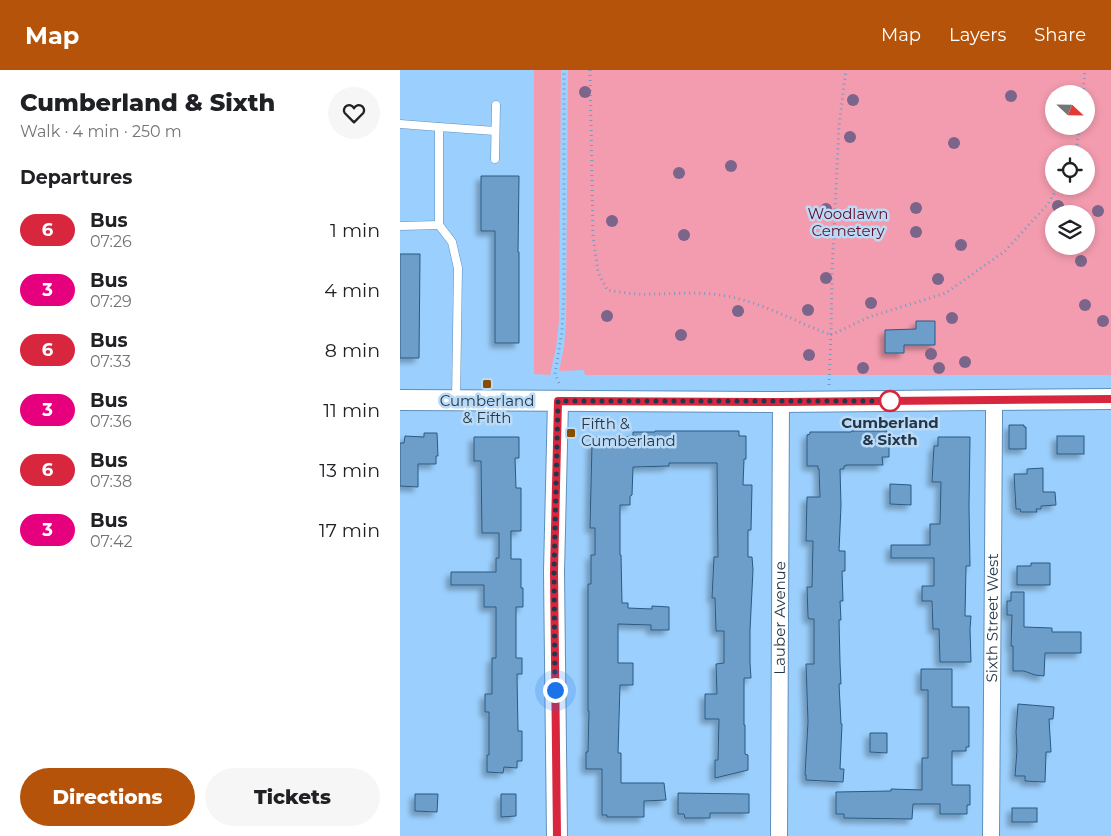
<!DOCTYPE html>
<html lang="en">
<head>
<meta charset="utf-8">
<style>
  body { margin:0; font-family:Montserrat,sans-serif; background:#f6f6f6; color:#202124; height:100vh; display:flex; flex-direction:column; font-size:19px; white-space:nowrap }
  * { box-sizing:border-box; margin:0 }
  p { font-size:16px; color:#757577 }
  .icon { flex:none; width:28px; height:28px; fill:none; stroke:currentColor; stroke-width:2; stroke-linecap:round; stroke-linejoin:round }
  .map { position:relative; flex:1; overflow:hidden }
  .panel { display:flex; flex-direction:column; background:#fff; width:400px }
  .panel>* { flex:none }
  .badge { padding:0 10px; border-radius:16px; font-size:18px; line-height:32px }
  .needle { width:32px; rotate:112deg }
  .tools { position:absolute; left:645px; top:15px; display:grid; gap:10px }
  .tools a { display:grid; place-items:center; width:50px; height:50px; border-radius:50%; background:#fff; box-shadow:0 2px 8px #0003; font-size:25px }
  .you { position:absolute; width:25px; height:25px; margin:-12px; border:4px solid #fff; border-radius:50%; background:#1a73e8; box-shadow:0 0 0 8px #1a73e833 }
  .map>.badge { position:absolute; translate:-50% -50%; box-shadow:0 0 0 2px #fff }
  h2 { padding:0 20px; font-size:19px; line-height:45px }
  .round { display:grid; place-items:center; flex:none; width:52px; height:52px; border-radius:26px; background:#f6f6f6 }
  .summary { display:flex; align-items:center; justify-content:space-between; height:85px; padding:0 20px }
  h1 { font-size:24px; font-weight:800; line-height:38px }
  .cta { display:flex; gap:10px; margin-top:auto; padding:10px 20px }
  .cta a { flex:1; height:58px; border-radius:30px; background:#b45309; color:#fff; font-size:20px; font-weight:800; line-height:58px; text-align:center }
  .cta a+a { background:#f6f6f6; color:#202124 }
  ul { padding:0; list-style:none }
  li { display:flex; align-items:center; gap:15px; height:60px; padding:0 20px }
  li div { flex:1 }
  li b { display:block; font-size:19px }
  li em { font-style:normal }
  li .badge { min-width:55px; font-weight:700; text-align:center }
  header { display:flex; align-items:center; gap:30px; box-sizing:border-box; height:70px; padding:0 25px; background:#b45309; color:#fff }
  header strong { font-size:24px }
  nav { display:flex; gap:28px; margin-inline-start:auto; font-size:18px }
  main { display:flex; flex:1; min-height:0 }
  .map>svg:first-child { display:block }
  .green { fill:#f49caf; fill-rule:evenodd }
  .building { fill:#6d9eca; stroke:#2a5a82; filter:url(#shadow) }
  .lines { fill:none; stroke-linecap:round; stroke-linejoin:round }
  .service-casing { stroke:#5f90bc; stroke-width:9 }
  .minor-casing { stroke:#5f90bc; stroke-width:18 }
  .tertiary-casing { stroke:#5f90bc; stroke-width:22 }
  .path { stroke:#729bbf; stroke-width:3; stroke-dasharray:1 4; stroke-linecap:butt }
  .service { stroke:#fff; stroke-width:8 }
  .minor { stroke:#fff; stroke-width:16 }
  .tertiary { stroke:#fff; stroke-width:20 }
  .tree { fill:#7b658a }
  .line-casing { stroke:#fff; stroke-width:11 }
  .line { stroke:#d7263d; stroke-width:8 }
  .walk { stroke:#223749; stroke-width:5; stroke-dasharray:0 9 }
  .poi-dot { fill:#864f00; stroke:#bbdaf5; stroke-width:2 }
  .stop-dot { fill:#fff; stroke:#d7263d; stroke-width:2.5 }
  .labels { text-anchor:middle; stroke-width:5; stroke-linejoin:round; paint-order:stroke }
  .park-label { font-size:15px; fill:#610e2b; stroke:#bbdaf5 }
  .poi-label { font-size:15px; fill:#223749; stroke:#bbdaf5 }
  .stop-label { font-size:15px; font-weight:bold; fill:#223749; stroke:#bbdaf5 }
  .street-label { font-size:15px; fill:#223749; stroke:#bbdaf5 }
</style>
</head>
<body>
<header>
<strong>Map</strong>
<nav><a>Map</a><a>Layers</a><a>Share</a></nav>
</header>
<main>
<section class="panel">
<div class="summary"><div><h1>Cumberland &amp; Sixth</h1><p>Walk · 4 min · 250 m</p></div><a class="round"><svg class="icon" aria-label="heart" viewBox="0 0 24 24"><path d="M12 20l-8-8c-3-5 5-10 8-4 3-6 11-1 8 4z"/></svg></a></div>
<h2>Departures</h2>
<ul>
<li><span class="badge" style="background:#d7263d;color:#fff">6</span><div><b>Bus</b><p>07:26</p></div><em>1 min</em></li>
<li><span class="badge" style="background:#e6007e;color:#fff">3</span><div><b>Bus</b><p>07:29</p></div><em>4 min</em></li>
<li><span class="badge" style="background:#d7263d;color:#fff">6</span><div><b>Bus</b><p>07:33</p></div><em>8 min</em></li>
<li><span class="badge" style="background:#e6007e;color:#fff">3</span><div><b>Bus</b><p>07:36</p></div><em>11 min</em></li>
<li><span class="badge" style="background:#d7263d;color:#fff">6</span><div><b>Bus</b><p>07:38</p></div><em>13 min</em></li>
<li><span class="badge" style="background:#e6007e;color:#fff">3</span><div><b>Bus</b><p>07:42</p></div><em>17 min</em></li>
</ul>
<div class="cta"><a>Directions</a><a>Tickets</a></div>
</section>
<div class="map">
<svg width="711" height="766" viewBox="0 0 711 766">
  <defs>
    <filter id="shadow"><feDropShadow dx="-4.5" dy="4.5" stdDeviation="2.5" flood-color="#0004"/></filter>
  </defs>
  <rect width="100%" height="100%" fill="#9bcffd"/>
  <g class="green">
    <path d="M134,0H161L159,251L156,278L150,305L134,304Z"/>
    <path d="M168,0H711V305H185L184,300L159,301L164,277L166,251ZM654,24H686V56H654ZM654,84H686V116H654ZM654,144H686V176H654Z"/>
  </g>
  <g class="building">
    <path d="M81,106H119L118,182H119V273H95V161H81Z"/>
    <path d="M0,184H20L19,288H0Z"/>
    <path d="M516,251H535V275H504V283H485V260L516,259Z"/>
    <path d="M609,355H624V357H626V379H609Z"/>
    <path d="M255,361H339V366H346V389H344L343,415H352L351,460H348V487H352L353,500L350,560V593L351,608H344V655H345V684L348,685V700L315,708V690H318L319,649H305V624H317L316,594L324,593V561H316L315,528H312L314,487H318L317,393H269V396L233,397L232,425L230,426V435H220V485H221L222,533H228V538L252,539V536L269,537V560H251V555L218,554V593H233V615H220L218,683H221V713H264L266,730L244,731V747H207V745H202V699H186V682H188L189,641H188V514H191V485H195V458H190L192,374H196V367H233V362H255Z"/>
    <path d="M452,361H487V366H489V387H482L483,395H446V396H444V399H440L441,435L439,481H445V501H442L443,531H440L441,550H439L440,593L441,614H439L441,654H442L440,699H444L443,712L406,710V705H405L408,652L406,594H414V549H409L408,547L407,517H412L413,471H406L407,427H420L419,399H418V396H407V365L410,364V362H451Z"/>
    <path d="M24,363H37L38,386H36V394H18V417L0,416V373H4L5,366L24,367Z"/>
    <rect x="657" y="366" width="27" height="18"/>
    <path d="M74,367H119V388H115L116,418H121V461H111V489H121V518H123V537H116V588H122V604H117L118,661H122V691H117V698L104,697L103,703L87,702V685H89V642H85V624H92V588H96V537H84V515H51V502H96V488H99V463H82L81,391H74Z"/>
    <path d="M538,367H570L569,436L570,496H566L565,546H571L570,559L571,592H540L539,559H533L532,531H522V516H534V488H491V475H530V454H540L541,412H532L534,376H538Z"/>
    <path d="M643,398V422H655L656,435L641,436V439H636L637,442H621L620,439H616L614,404H627V399Z"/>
    <path d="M490,414L511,415V435L490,434Z"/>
    <path d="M631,493H650V515H617V496H631Z"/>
    <path d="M611,522H624V557L652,558V562H681V583H645L644,606L635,605L624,601H613V576H611L612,545H607V531H611Z"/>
    <path d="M521,599H552V637H569V677H566V681H552V715H570V735H567V744H540V734H513L512,749L444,748V744H436V722L491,721V719L522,720V688H528V620H521Z"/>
    <path d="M618,634L654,637L653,649H649L651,682H646L645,712L625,711V706H615L617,680L616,662Z"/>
    <path d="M470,663H487V683L470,682Z"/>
    <path d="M278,723L349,724V743H310V748H285L284,744H278Z"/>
    <path d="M15,724H38L37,742L15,741Z"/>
    <path d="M101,724H116V746L101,747Z"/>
    <rect x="612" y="738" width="25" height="14"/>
  </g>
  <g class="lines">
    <g class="service-casing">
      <g id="service">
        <path d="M0,54L39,57"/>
        <path d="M95,89L96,35"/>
        <path d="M0,156L39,155"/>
        <path d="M56,329L58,198L52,172L39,155V57L95,61"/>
      </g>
    </g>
    <g class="minor-casing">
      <g id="minor">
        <path id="s1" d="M379,766L381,332"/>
        <path id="s2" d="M591,766L594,351V330"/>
      </g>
    </g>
    <g class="tertiary-casing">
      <g id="tertiary">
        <path d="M0,330L381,332L711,329"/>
        <path d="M157,766L154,502L158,331"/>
      </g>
    </g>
    <g class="path">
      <path d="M190,0L193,166L198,202L207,220C221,222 235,225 250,224C275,224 301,221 326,226C364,233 396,252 431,265L432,202L439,56L446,0"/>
      <path d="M683,24L685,0"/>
      <path d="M673,84L677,75L679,56"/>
      <path d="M159,313L155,304L162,262L164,224V0"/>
      <path d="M429,315L431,265L469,247L546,223L605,181L648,134L658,116"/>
    </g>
    <use href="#service" class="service"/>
    <use href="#minor" class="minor"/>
    <use href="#tertiary" class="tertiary"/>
  </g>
  <g class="tree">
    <circle cx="185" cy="22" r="6"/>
    <circle cx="611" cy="26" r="6"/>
    <circle cx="453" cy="30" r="6"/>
    <circle cx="450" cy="67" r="6"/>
    <circle cx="554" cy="73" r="6"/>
    <circle cx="331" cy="96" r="6"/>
    <circle cx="279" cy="103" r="6"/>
    <circle cx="658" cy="136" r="6"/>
    <circle cx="516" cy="138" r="6"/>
    <circle cx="426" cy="139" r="6"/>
    <circle cx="698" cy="141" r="6"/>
    <circle cx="212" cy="151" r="6"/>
    <circle cx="516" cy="162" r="6"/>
    <circle cx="284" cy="165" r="6"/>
    <circle cx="561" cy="175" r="6"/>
    <circle cx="681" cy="191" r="6"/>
    <circle cx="426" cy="208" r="6"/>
    <circle cx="538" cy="209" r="6"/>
    <circle cx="471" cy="233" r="6"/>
    <circle cx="685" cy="235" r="6"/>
    <circle cx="408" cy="240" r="6"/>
    <circle cx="338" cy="241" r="6"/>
    <circle cx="207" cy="246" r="6"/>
    <circle cx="552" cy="248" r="6"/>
    <circle cx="703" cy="251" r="6"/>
    <circle cx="281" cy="265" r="6"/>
    <circle cx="531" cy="284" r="6"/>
    <circle cx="409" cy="285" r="6"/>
    <circle cx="565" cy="292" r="6"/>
    <circle cx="463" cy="298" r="6"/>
    <circle cx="539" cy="298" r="6"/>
  </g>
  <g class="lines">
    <g class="line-casing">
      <path id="line" d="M157,766L154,502L158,331L381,332L711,329"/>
    </g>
    <use href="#line" class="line"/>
    <path class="walk" d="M155,620L154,502L158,331H490"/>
  </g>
  <g class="poi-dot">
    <rect x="82" y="309" width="10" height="10" rx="2.5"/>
    <rect x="166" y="358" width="10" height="10" rx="2.5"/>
  </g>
  <circle class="stop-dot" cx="490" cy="331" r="10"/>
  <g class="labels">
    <g class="park-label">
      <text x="448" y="149">Woodlawn<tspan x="448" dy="17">Cemetery</tspan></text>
    </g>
    <g class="poi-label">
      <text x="87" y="336">Cumberland<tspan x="87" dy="17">&amp; Fifth</tspan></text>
      <text x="181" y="359" text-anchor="start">Fifth &amp;<tspan x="181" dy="17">Cumberland</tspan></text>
    </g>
    <g class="stop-label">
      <text x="490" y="358">Cumberland<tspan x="490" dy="17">&amp; Sixth</tspan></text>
    </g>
    <g class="street-label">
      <text dy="5" stroke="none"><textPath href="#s2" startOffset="218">Sixth Street West</textPath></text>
      <text dy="5" stroke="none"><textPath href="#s1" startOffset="218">Lauber Avenue</textPath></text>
    </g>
  </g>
</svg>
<div class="tools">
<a><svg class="needle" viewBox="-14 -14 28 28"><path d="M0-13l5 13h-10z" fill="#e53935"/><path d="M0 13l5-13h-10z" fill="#757577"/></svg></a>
<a><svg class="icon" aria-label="locate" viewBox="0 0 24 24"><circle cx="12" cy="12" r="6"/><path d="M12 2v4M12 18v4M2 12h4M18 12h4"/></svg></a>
<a><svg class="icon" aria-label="layers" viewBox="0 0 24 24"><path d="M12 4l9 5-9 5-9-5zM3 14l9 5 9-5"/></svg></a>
</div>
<div class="you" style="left:155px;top:620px"></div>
</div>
</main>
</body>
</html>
